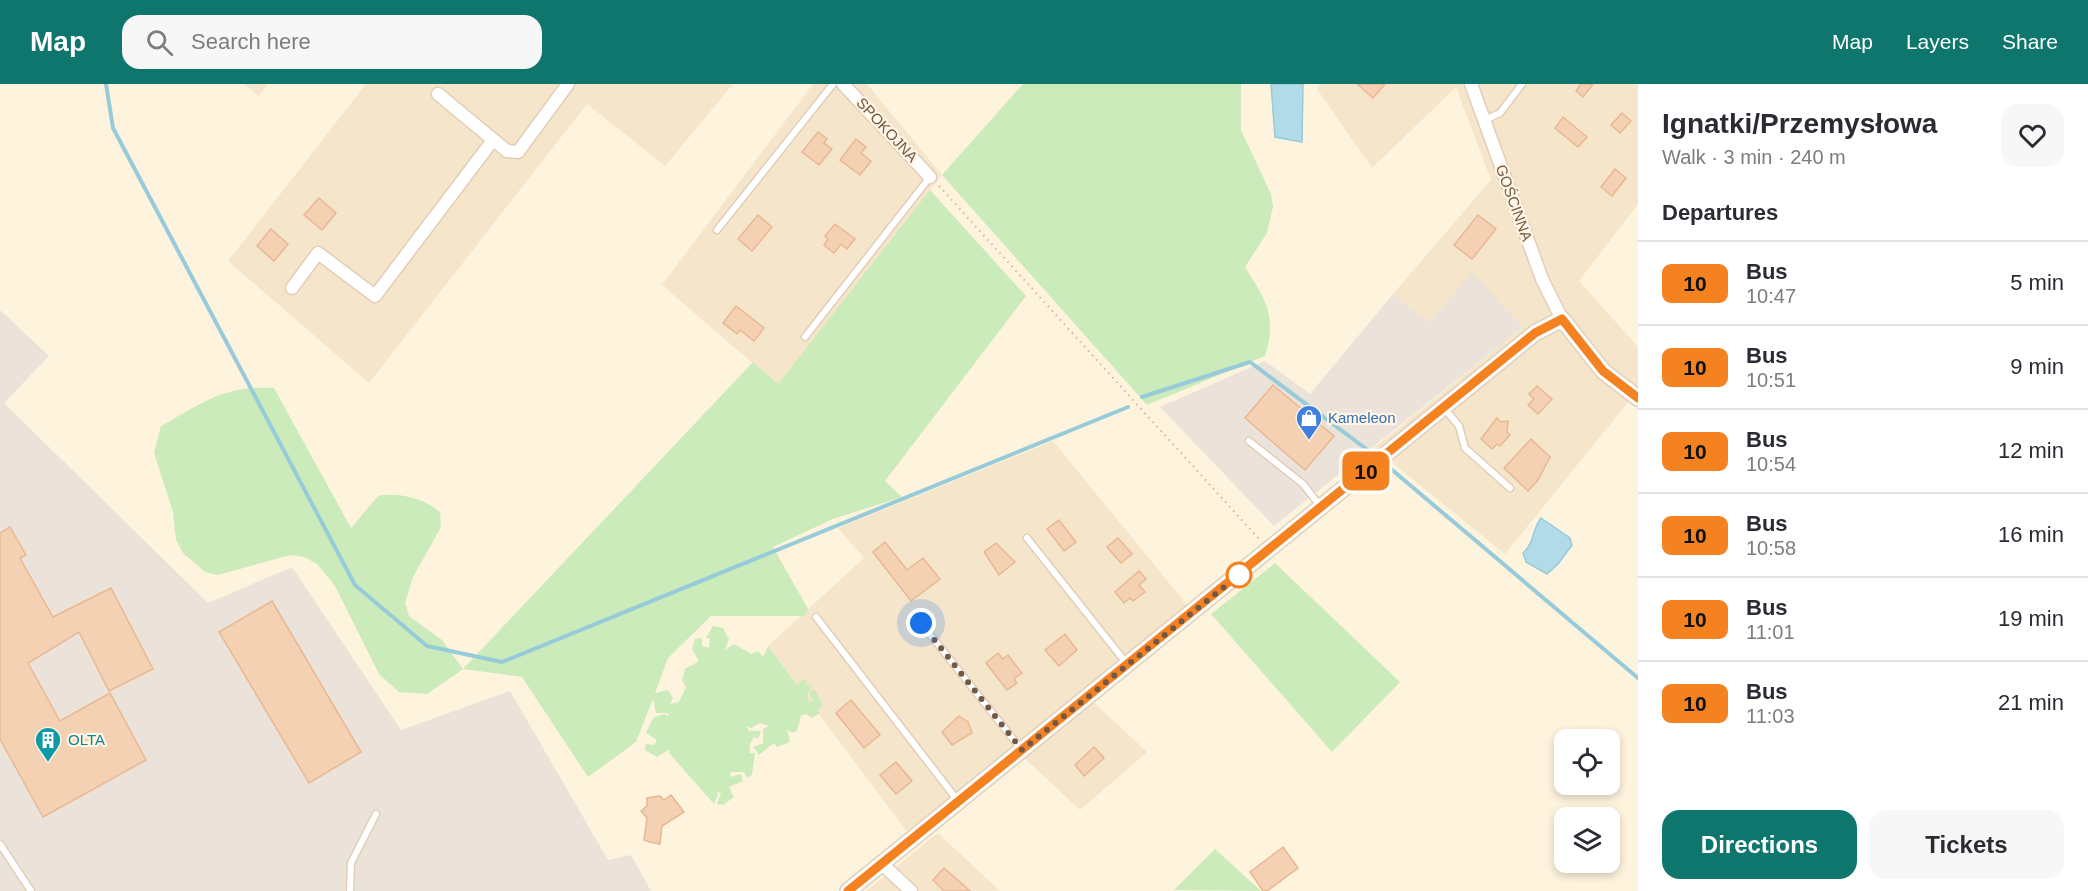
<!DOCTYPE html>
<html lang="en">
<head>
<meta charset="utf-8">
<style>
  body { margin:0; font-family:Arial,sans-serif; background:#f7f7f7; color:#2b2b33; height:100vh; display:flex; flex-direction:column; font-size:22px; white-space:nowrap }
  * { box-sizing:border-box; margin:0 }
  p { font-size:20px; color:#7c7c81 }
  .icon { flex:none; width:33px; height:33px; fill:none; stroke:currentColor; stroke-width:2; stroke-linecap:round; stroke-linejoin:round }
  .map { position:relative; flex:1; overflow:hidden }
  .panel { display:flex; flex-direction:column; background:#fff; width:450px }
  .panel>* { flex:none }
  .badge { padding:0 12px; border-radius:9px; font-size:21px; line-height:39px }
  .fabs { position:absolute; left:1554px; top:645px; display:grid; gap:12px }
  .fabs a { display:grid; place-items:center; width:66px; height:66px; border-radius:12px; background:#fff; box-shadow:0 3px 9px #0003; font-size:30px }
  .you { position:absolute; width:30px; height:30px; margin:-15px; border:4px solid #fff; border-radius:50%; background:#1a73e8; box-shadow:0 0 0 9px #1a73e833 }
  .map>.badge { position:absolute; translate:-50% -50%; box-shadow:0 0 0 3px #fff }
  h2 { padding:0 24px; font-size:22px; line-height:54px }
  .round { display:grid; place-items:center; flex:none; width:63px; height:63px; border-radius:18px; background:#f7f7f7 }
  .headline { display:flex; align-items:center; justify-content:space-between; height:102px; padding:0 24px }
  h1 { font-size:28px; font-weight:600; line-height:45px }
  .cta { display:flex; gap:12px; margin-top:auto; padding:12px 24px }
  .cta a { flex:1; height:69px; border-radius:18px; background:#0f766e; color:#fff; font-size:24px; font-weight:600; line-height:69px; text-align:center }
  .cta a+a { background:#f7f7f7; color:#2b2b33 }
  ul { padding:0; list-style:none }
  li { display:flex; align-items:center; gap:18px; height:84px; padding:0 24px; border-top:2px solid #e1e1e2 }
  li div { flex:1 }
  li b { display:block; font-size:22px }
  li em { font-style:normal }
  li .badge { min-width:66px; font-weight:700; text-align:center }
  header { display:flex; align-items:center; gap:36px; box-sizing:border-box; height:84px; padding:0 30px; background:#0f766e; color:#fff }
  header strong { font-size:28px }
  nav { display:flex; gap:33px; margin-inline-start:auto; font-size:21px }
  .search { width:420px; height:54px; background:#f7f7f7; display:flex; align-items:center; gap:15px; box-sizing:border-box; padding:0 21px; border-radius:18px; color:#7c7c81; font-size:22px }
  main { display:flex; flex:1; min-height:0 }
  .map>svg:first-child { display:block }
  .residential { fill:#f5e5cb }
  .industrial { fill:#ebe3da }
  .green { fill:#ccebbb }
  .water { fill:#b1dce7; stroke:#97cbda; stroke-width:1.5 }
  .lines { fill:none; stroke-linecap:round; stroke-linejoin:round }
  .stream { stroke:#97cbda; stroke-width:4 }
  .building { fill:#f4d1b3; stroke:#e8b892; stroke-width:1.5 }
  .service-casing { stroke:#e1cfb9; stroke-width:9 }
  .minor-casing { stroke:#e1cfb9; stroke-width:15 }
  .tertiary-casing { stroke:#e1cfb9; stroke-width:18 }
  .path { stroke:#d9b497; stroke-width:2; stroke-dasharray:1.5 4.5; stroke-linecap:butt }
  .service { stroke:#fff; stroke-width:6 }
  .minor { stroke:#fff; stroke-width:12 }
  .tertiary { stroke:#fff; stroke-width:15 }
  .line-casing { stroke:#fff; stroke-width:14 }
  .line { stroke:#f58220; stroke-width:9 }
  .walk { stroke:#745845; stroke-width:6; stroke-dasharray:0 10.8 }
  .stop-dot { fill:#fff; stroke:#f58220; stroke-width:3 }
  .labels { text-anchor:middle; stroke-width:4.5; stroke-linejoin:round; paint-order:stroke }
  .street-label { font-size:15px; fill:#745845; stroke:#fff6e4 }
  .shop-label { font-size:15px; fill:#366cbe; stroke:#fff6e4; text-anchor:start }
  .culture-label { font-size:15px; fill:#0d838f; stroke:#fff6e4; text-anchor:start }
</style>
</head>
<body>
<header>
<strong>Map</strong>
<div class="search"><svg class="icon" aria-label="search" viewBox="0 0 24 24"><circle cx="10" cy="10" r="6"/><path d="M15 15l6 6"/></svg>Search here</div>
<nav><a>Map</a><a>Layers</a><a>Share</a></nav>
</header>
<main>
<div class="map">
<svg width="1638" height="807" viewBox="0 0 1638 807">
  <rect width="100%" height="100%" fill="#fef3dd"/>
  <g class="residential">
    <path d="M244,0H268L259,12Z"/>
    <path d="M366,0H733L665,82L587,20L369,299L228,177Z"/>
    <path d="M813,0H867L942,91L778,301L662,201Z"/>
    <path d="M1321,0H1638V120L1579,197L1638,263V306L1505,470L1374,364L1523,243L1429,239L1393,210L1491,96L1456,3L1372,84L1317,5Z"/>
    <path d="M1053,357L1193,528L1089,614L1147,668L1080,726L1018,668L911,753L768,562L864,474L838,444Z"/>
    <path d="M938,749L1000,807H866Z"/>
  </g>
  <g class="industrial">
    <path d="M1472,188L1523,243L1274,442L1160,323L1265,277L1310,310L1393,210L1429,239Z"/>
    <path d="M0,226L49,272L4,319L208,519L292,483L401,646L510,607L608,776L631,771L651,807H0Z"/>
  </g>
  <g class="green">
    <path d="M1023,0H1241V46L1271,110L1273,123L1267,149L1245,183C1265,215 1278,232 1265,272L1147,321L942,91Z"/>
    <path d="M930,106L1026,212L885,397L902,413L833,435L773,463L808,525L805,532H711L668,574L655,609L668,606L673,614L670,620L679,618L686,603L682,596L685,585L699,577L692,565L695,555L702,554V562L709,564L710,555L706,554L713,542L723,544L729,555L725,566L734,560L752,570L758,567L763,573L768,562L797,601L803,595L807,596L806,601H812L807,611L809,617H813L809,609L814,605L823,620L817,626L820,629L812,634L806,630L801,632L797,647L791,649L787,645L790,658L777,663L774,659L759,671L753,663L763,659V645L769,642L760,639L751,644L747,642L749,647H761L758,655L754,653L750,660V669H755L752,691L747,694L744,688H731L730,693L741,690L743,697L729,703L734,713L723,721L717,720L721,709L717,708L718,711L714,720L669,669L670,665L657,673L645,666L646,660L654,661L657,656L646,649L653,634L664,630L669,632L668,629H656L653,615L636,658L588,693L522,593L463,585L427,610L399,608L379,590L335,502L317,480L304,473L290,471L218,491L205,488L183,469L176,456L173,428L154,369L161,342C203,319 224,301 274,304L351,444L378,412C398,408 424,414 440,428L441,443L413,493L405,519L409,532L442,556L463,585L753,278L778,300Z"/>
    <path d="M1275,479L1400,598L1332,668L1211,530Z"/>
    <path d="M1215,765L1261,807L1174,806Z"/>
  </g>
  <g class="water">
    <path d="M1271,0H1303L1302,58L1275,53Z"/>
    <path d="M1541,434L1570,454L1572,461L1558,480L1547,490L1526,478L1523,469C1535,458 1532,445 1541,434Z"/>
  </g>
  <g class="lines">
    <g class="stream">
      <path d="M106,0L113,44L355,501L427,562L502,578L1128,323"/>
      <path d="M1142,313L1250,278L1369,367"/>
      <path d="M1391,385L1638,594"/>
    </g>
  </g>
  <g class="building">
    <path d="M1357,0H1385L1373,14Z"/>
    <path d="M1581,0H1593L1583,13L1576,7Z"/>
    <path d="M1622,29L1631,37L1620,49L1611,41Z"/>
    <path d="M1563,33L1587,53L1578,63L1555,44Z"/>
    <path d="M818,48L827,55L824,59L832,65L819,81L802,68Z"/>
    <path d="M856,55L866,63L861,69L871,77L860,91L840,76Z"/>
    <path d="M1615,85L1626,94L1612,112L1601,103Z"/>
    <path d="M319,114L336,129L322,146L304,131Z"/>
    <path d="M758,131L772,143L752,167L738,155Z"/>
    <path d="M1478,131L1496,145L1472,175L1454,161Z"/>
    <path d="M835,140L855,155L847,165L841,160L834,169L824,161L828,155L825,152Z"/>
    <path d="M271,145L288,160L274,177L257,162Z"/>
    <path d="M736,222L764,244L754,257L740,246L737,250L723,239Z"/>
    <path d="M1273,301L1334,352L1305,386L1245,334Z"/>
    <path d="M1537,302L1552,315L1538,330L1528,321L1534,315L1529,310Z"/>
    <path d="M1497,334L1501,338L1508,337L1507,348L1510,351L1500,362L1497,360L1492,365L1481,355Z"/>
    <path d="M1531,355L1550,373L1538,396L1528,407L1504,384Z"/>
    <path d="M1059,436L1076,458L1064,467L1047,445Z"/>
    <path d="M10,443L26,471L20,474L53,533L111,504L153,585L109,607L79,548L28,579L60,637L110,609L146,676L43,733L0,655V449Z"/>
    <path d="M1118,454L1132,470L1121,479L1107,463Z"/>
    <path d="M885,458L907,486L923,474L940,495L911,517L873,468Z"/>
    <path d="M996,459L1015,478L999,491L984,468Z"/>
    <path d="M1139,487L1146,495L1139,501L1145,508L1133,517L1130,514L1124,519L1115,508Z"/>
    <path d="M272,517L361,668L309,699L219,548Z"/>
    <path d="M1065,550L1077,566L1059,582L1045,566Z"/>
    <path d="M998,569L1003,575L1008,571L1022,589L1014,595L1017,599L1007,606L986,579Z"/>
    <path d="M851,616L880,651L864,664L836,629Z"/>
    <path d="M959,632L968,638L972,649L952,661L942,648Z"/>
    <path d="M1094,663L1104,674L1084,692L1075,681Z"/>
    <path d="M896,678L912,697L896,710L880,691Z"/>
    <path d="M671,711L684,728L662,742L660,760L650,758L644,756L647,734L641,727L647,722V714L660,712L664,716Z"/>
    <path d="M1283,763L1298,784L1267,807H1263L1250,788Z"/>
    <path d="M944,784L970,807H944L933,796Z"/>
  </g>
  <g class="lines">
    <g class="service-casing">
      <g id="service">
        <path d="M1485,36L1500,29L1522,0"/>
        <path d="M717,146L833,0"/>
        <path d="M805,253L930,93"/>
        <path d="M1444,324L1459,342L1465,364L1510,404"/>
        <path d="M1249,357L1303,400L1321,423"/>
        <path d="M1027,454L1127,580"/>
        <path d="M816,533L958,717"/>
        <path d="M921,539L1021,665"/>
        <path d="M0,760L31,807"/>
        <path d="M350,807L351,779L376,730"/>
      </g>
    </g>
    <g class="minor-casing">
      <g id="minor">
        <path d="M843,0L930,93"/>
        <path d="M1471,0L1542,195L1562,235"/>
        <path d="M438,10L507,67L518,68L568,0"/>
        <path d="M292,204L318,169L375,212L493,56"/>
        <path d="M882,780L911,807"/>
      </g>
    </g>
    <g class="tertiary-casing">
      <path id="tertiary" d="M848,807L1535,249L1562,235L1603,287L1638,314"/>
    </g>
    <path class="path" d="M939,102L1259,455"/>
    <use href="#service" class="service"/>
    <use href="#minor" class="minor"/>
    <use href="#tertiary" class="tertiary"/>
  </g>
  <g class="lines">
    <g class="line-casing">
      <path id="line" d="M848,807L1535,249L1562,235L1603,287L1638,314"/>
    </g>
    <use href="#line" class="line"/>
    <path class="walk" d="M921,539L1022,666L1239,491"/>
  </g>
  <defs>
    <g id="shop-pin" transform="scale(1.35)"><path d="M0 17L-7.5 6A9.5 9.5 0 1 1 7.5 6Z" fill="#3f7fe0" stroke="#fff6e4"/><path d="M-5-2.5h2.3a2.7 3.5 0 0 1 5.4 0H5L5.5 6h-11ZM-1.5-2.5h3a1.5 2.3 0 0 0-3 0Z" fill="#fff"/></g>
    <g id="building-pin" transform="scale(1.35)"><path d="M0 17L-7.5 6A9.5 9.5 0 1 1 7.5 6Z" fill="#0f9aa8" stroke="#fff6e4"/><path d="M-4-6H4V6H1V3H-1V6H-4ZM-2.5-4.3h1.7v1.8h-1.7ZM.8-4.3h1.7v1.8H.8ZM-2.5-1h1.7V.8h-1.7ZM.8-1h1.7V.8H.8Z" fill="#fff"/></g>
  </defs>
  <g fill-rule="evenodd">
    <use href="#shop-pin" x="1309" y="334"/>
    <use href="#building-pin" x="48" y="656"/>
  </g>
  <circle class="stop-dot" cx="1239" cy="491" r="12"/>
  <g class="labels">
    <g class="street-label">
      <text transform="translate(887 46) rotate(47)" y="5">SPOKOJNA</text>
      <text transform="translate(1514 119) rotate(70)" y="5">GOŚCINNA</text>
    </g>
    <g class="shop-label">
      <text x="1328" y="339">Kameleon</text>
    </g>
    <g class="culture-label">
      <text x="68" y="661">OLTA</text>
    </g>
  </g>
</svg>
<div class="fabs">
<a><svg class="icon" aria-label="locate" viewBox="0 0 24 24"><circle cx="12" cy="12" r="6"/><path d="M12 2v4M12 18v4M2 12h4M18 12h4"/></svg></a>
<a><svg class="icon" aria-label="layers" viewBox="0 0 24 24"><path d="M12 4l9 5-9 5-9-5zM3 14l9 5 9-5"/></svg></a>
</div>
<div class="you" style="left:921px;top:539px"></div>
<b class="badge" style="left:1366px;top:387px;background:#f58220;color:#111">10</b>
</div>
<section class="panel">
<div class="headline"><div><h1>Ignatki/Przemysłowa</h1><p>Walk · 3 min · 240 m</p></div><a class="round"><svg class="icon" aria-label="heart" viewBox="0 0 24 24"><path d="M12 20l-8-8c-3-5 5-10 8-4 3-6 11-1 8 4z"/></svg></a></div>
<h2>Departures</h2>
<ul>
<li><span class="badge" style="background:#f58220;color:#111">10</span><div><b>Bus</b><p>10:47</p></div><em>5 min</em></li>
<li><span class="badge" style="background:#f58220;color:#111">10</span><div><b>Bus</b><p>10:51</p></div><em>9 min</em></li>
<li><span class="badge" style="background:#f58220;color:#111">10</span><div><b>Bus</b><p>10:54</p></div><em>12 min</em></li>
<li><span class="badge" style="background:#f58220;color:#111">10</span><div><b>Bus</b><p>10:58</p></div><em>16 min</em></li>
<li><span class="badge" style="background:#f58220;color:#111">10</span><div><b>Bus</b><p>11:01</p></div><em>19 min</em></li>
<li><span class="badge" style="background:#f58220;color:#111">10</span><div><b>Bus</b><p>11:03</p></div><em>21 min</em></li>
</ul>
<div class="cta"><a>Directions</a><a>Tickets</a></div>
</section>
</main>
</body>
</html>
